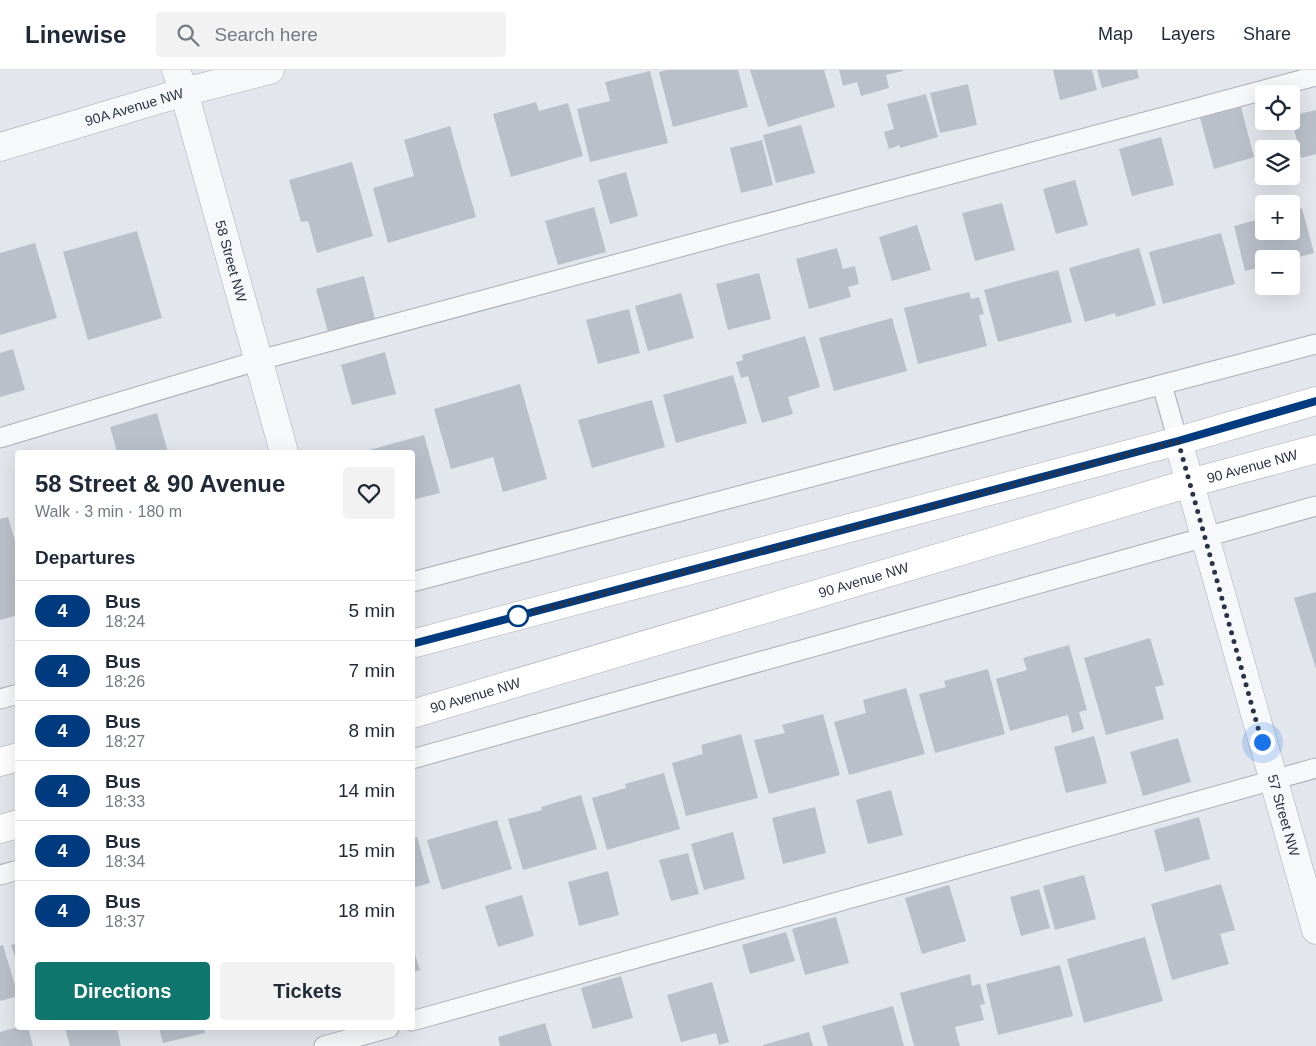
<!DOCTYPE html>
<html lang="en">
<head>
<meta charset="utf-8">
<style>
  body { margin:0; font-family:Arial,sans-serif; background:#f2f2f3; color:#1f2937; height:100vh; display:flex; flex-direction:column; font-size:19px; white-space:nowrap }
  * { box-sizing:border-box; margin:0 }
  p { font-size:16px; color:#747a83 }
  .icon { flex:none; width:28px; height:28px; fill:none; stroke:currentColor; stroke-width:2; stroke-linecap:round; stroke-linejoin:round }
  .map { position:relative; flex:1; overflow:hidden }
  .details { position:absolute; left:15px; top:380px; width:400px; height:580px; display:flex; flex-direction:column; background:#fff; border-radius:5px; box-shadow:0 5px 20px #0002 }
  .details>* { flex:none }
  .badge { padding:0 10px; border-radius:16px; font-size:18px; line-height:32px }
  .tools { position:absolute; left:1255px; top:15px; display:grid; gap:10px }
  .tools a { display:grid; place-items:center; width:45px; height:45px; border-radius:5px; background:#fff; box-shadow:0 5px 20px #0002; font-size:25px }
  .you { position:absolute; width:25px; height:25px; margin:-12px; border:4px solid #fff; border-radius:50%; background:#1a73e8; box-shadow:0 0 0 8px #1a73e833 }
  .map>.badge { position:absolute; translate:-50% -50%; box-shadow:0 0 0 2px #fff }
  h2 { padding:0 20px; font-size:19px; line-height:45px }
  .round { display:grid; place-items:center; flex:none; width:52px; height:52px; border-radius:5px; background:#f2f2f3 }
  .head { display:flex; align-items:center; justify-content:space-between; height:85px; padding:0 20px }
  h1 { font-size:24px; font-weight:600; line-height:38px }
  .action { display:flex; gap:10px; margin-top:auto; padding:10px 20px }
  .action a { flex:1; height:58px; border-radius:5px; background:#0f766e; color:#fff; font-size:20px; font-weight:600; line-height:58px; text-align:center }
  .action a+a { background:#f2f2f3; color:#1f2937 }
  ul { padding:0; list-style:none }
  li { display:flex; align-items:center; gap:15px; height:60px; padding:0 20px; border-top:1px solid #e0e1e3 }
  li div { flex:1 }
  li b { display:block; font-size:19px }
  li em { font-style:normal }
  li .badge { min-width:55px; font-weight:700; text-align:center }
  header { display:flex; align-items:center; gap:30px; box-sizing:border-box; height:70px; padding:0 25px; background:#fff; border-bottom:1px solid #e0e1e3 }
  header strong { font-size:24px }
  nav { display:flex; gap:28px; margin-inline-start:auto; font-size:18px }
  .search { width:350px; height:45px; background:#f2f2f3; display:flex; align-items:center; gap:12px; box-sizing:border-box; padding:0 18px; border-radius:5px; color:#747a83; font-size:19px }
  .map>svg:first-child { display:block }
  .building { fill:#babfca }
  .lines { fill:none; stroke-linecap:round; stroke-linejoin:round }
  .service-casing { stroke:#a8adb7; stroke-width:21 }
  .minor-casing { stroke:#a8adb7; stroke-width:29 }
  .tertiary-casing { stroke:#a8adb7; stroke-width:29 }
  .secondary-casing { stroke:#a8adb7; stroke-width:29 }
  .service { stroke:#f7f8fa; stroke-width:19 }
  .minor { stroke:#f7f8fa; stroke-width:28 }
  .tertiary { stroke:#f7f8fa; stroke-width:28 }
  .secondary { stroke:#fff; stroke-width:28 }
  .line-casing { stroke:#fff; stroke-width:11 }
  .line { stroke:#003b80; stroke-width:8 }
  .walk { stroke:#2a3345; stroke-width:5; stroke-dasharray:0 9 }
  .stop-dot { fill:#fff; stroke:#003b80; stroke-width:2.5 }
  .labels { text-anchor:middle; stroke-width:4; stroke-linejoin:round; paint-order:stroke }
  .street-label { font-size:14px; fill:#2a3345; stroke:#f3f6f9 }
</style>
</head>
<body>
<header>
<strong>Linewise</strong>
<div class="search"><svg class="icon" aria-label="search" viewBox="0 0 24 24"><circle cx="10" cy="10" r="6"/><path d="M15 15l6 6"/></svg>Search here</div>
<nav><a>Map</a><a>Layers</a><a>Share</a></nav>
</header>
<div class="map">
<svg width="1316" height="976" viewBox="0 0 1316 976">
  <rect width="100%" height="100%" fill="#e3e6ec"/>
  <g class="building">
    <path d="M667,0H738L748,37L673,57L659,2Z"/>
    <path d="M750,0H824L835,37L768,57Z"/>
    <path d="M839,0H903V1L886,5L889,18L861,26L857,12L843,16Z"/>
    <path d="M1053,0H1092L1097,20L1060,30Z"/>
    <path d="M1097,0H1137L1139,8L1102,18Z"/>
    <path d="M650,1L668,73L590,92L577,39L610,31L605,12Z"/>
    <path d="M968,14L977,55L940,63L930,23Z"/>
    <path d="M926,24L938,67L900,78V75L889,79L884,62L894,59L887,34Z"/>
    <path d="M536,32L539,41L568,33L583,86L511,107L493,44Z"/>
    <path d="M1241,37L1254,87L1214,99L1200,48Z"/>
    <path d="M1316,40V84L1301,88L1291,46Z"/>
    <path d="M801,55L815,103L776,113L763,65Z"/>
    <path d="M450,56L476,147L388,173L373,118L414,106L404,70Z"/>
    <path d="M1161,67L1174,115L1132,126L1119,79Z"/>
    <path d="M762,70L773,115L741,123L730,78Z"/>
    <path d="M352,92L373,166L317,183L308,151L301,152L289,110Z"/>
    <path d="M626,102L638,146L610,154L598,110Z"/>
    <path d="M1075,110L1088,155L1056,164L1043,119Z"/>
    <path d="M1002,133L1015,180L975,191L962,143Z"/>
    <path d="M594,137L606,182L558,195L545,151Z"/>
    <path d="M1302,138L1314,183L1292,189H1264V196L1245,201L1234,156L1264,148V161H1291V141Z"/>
    <path d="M917,155L931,200L892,211L879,167Z"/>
    <path d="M137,161L162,248L88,270L63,182Z"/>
    <path d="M1221,163L1235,214L1163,234L1149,182Z"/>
    <path d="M35,173L57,248L0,265V183Z"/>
    <path d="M837,178L843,199L855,196L859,214L848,217L851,227L809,239L796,189Z"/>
    <path d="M1139,178L1156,235L1116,247L1115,243L1085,252L1069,198Z"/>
    <path d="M1058,200L1072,252L998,272L984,220Z"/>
    <path d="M759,203L771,249L728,260L716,214Z"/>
    <path d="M364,206L375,249L328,262L316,219Z"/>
    <path d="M969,222L971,229L979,227L984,244L979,245L987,276L918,294L904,238Z"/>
    <path d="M681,223L694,268L648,281L635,236Z"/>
    <path d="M629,239L640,283L598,294L586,250Z"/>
    <path d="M892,248L907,301L834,321L819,268Z"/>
    <path d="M805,266L820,317L788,327L793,344L762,353L748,306L741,308L736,292L743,290L742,285Z"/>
    <path d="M13,279L25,320L0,327V283Z"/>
    <path d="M385,282L396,324L352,335L341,295Z"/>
    <path d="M733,305L747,353L676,373L663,325Z"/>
    <path d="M520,314L547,409L503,422L493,387L451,399L434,339Z"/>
    <path d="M652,330L665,377L592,398L578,350Z"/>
    <path d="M157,343L168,382H117L110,357Z"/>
    <path d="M424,365L440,423L412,430V382H362Z"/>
    <path d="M8,447L18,481V545L0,550V449Z"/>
    <path d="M1316,522V599L1294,528Z"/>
    <path d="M1150,568L1164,615L1155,617L1164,649L1106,665L1084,588Z"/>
    <path d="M1069,575L1087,640L1079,642L1084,659L1072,663L1068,645L1010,661L996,609L1027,600L1023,588Z"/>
    <path d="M988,599L1005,664L935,683L919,624L946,617L944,611Z"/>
    <path d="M906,618L925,684L849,705L834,652L866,643L863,630Z"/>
    <path d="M823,644L840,705L769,724L754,670L785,663L782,655Z"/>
    <path d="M741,664L758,728L686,746L672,693L703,684L701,675Z"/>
    <path d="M1094,666L1107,713L1066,723L1054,677Z"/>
    <path d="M1178,668L1191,712L1143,726L1130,682Z"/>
    <path d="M664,703L680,759L607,780L592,728L626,718L625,714Z"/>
    <path d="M891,720L903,765L868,774L856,730Z"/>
    <path d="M581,725L597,779L523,800L508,749L542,740L541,737Z"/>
    <path d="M815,737L826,783L783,794L772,748Z"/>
    <path d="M1199,747L1210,789L1165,802L1154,760Z"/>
    <path d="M497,750L512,799L442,820L427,770Z"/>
    <path d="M733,762L745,809L704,820L691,774Z"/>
    <path d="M417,767L430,813L412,818V768Z"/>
    <path d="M688,783L699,824L671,831L659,790Z"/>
    <path d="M608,801L619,845L579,856L568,812Z"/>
    <path d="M1084,805L1096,849L1055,860L1043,816Z"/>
    <path d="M1221,814L1235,860L1220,864L1229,894L1172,910L1151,834Z"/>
    <path d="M949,815L966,871L922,884L905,828Z"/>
    <path d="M1039,819L1050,858L1021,866L1010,827Z"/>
    <path d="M522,825L534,866L498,877L485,836Z"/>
    <path d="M836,847L849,893L805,905L792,859Z"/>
    <path d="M786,862L795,891L750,904L742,875Z"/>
    <path d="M1145,867L1163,931L1084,953L1067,889Z"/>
    <path d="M18,873V893H17L11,875Z"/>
    <path d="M3,875L18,926L0,931V876Z"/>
    <path d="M412,876L420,900L412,902Z"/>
    <path d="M1060,895L1073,946L998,965L986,914Z"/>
    <path d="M970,904L972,916L980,914L985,934L980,935L984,950L955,957L960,976H914L900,923Z"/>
    <path d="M621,906L633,948L593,959L581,918Z"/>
    <path d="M712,912L729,972L719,975L716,963L681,972L667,925Z"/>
    <path d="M893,936L904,976H828L822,956Z"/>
    <path d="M545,953L552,976H500L498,967Z"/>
    <path d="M18,957L28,958L33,976H0V962Z"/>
    <path d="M65,958H117L121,976H70Z"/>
    <path d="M159,958H204L205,963L163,973Z"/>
    <path d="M809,962L813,976H763V975Z"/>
  </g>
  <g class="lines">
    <g class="service-casing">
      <g id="service">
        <path d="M1162,315L1178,371"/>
        <path d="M0,368L260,290L1316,6"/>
        <path d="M412,512L1316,274"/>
        <path d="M0,629L18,624"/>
        <path d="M412,689L1316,436"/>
        <path d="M0,805L18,800"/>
        <path d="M412,951L1316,698"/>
        <path d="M324,976L389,958"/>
      </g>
    </g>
    <g class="minor-casing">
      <g id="minor">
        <path id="s1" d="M0,77L184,22L270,0"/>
      </g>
    </g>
    <g class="tertiary-casing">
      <g id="tertiary">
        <path id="s2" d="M176,0L184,22L284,382"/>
        <path id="s3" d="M1178,371L1316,860"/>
      </g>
    </g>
    <g class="secondary-casing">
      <g id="secondary">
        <path d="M412,574L1178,371L1316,331"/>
        <path id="s4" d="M412,644L1190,413L1316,379"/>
        <path d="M0,692L18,687"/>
        <path d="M0,759L18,754"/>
      </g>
    </g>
    <use href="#service" class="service"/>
    <use href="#minor" class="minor"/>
    <use href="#tertiary" class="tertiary"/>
    <use href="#secondary" class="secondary"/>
  </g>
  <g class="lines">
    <g class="line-casing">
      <path id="line" d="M412,574L1178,371L1316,331"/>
    </g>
    <use href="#line" class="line"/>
    <path class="walk" d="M518,546L1178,371L1262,672"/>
  </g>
  <circle class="stop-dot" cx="518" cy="546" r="10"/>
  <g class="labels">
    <g class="street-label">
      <text dy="5" stroke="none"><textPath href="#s1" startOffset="140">90A Avenue NW</textPath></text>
      <text dy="5" stroke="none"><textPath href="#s2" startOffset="199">58 Street NW</textPath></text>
      <text dy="5" stroke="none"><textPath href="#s4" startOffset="876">90 Avenue NW</textPath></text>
      <text dy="5" stroke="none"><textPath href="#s4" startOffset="471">90 Avenue NW</textPath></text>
      <text dy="5" stroke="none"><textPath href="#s4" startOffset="66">90 Avenue NW</textPath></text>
      <text dy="5" stroke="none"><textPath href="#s3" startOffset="389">57 Street NW</textPath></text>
    </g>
  </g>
</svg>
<div class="tools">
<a><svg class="icon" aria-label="locate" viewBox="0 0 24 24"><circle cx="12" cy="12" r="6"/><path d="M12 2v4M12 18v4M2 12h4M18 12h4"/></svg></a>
<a><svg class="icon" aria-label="layers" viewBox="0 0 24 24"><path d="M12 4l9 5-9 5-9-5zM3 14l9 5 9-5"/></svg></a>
<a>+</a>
<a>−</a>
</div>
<div class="you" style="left:1262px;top:672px"></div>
<section class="details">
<div class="head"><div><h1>58 Street &amp; 90 Avenue</h1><p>Walk · 3 min · 180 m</p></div><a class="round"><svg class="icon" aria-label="heart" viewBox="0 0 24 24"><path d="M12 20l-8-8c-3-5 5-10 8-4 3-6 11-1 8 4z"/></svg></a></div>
<h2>Departures</h2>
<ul>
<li><span class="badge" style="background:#003b80;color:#fff">4</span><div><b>Bus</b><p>18:24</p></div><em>5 min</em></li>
<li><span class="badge" style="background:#003b80;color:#fff">4</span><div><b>Bus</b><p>18:26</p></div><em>7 min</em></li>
<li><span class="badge" style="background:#003b80;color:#fff">4</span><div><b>Bus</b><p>18:27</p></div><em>8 min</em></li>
<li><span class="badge" style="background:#003b80;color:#fff">4</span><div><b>Bus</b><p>18:33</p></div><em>14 min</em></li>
<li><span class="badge" style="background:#003b80;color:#fff">4</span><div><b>Bus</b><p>18:34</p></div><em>15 min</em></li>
<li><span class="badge" style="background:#003b80;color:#fff">4</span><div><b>Bus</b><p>18:37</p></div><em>18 min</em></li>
</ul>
<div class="action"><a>Directions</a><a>Tickets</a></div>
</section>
</div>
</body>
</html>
